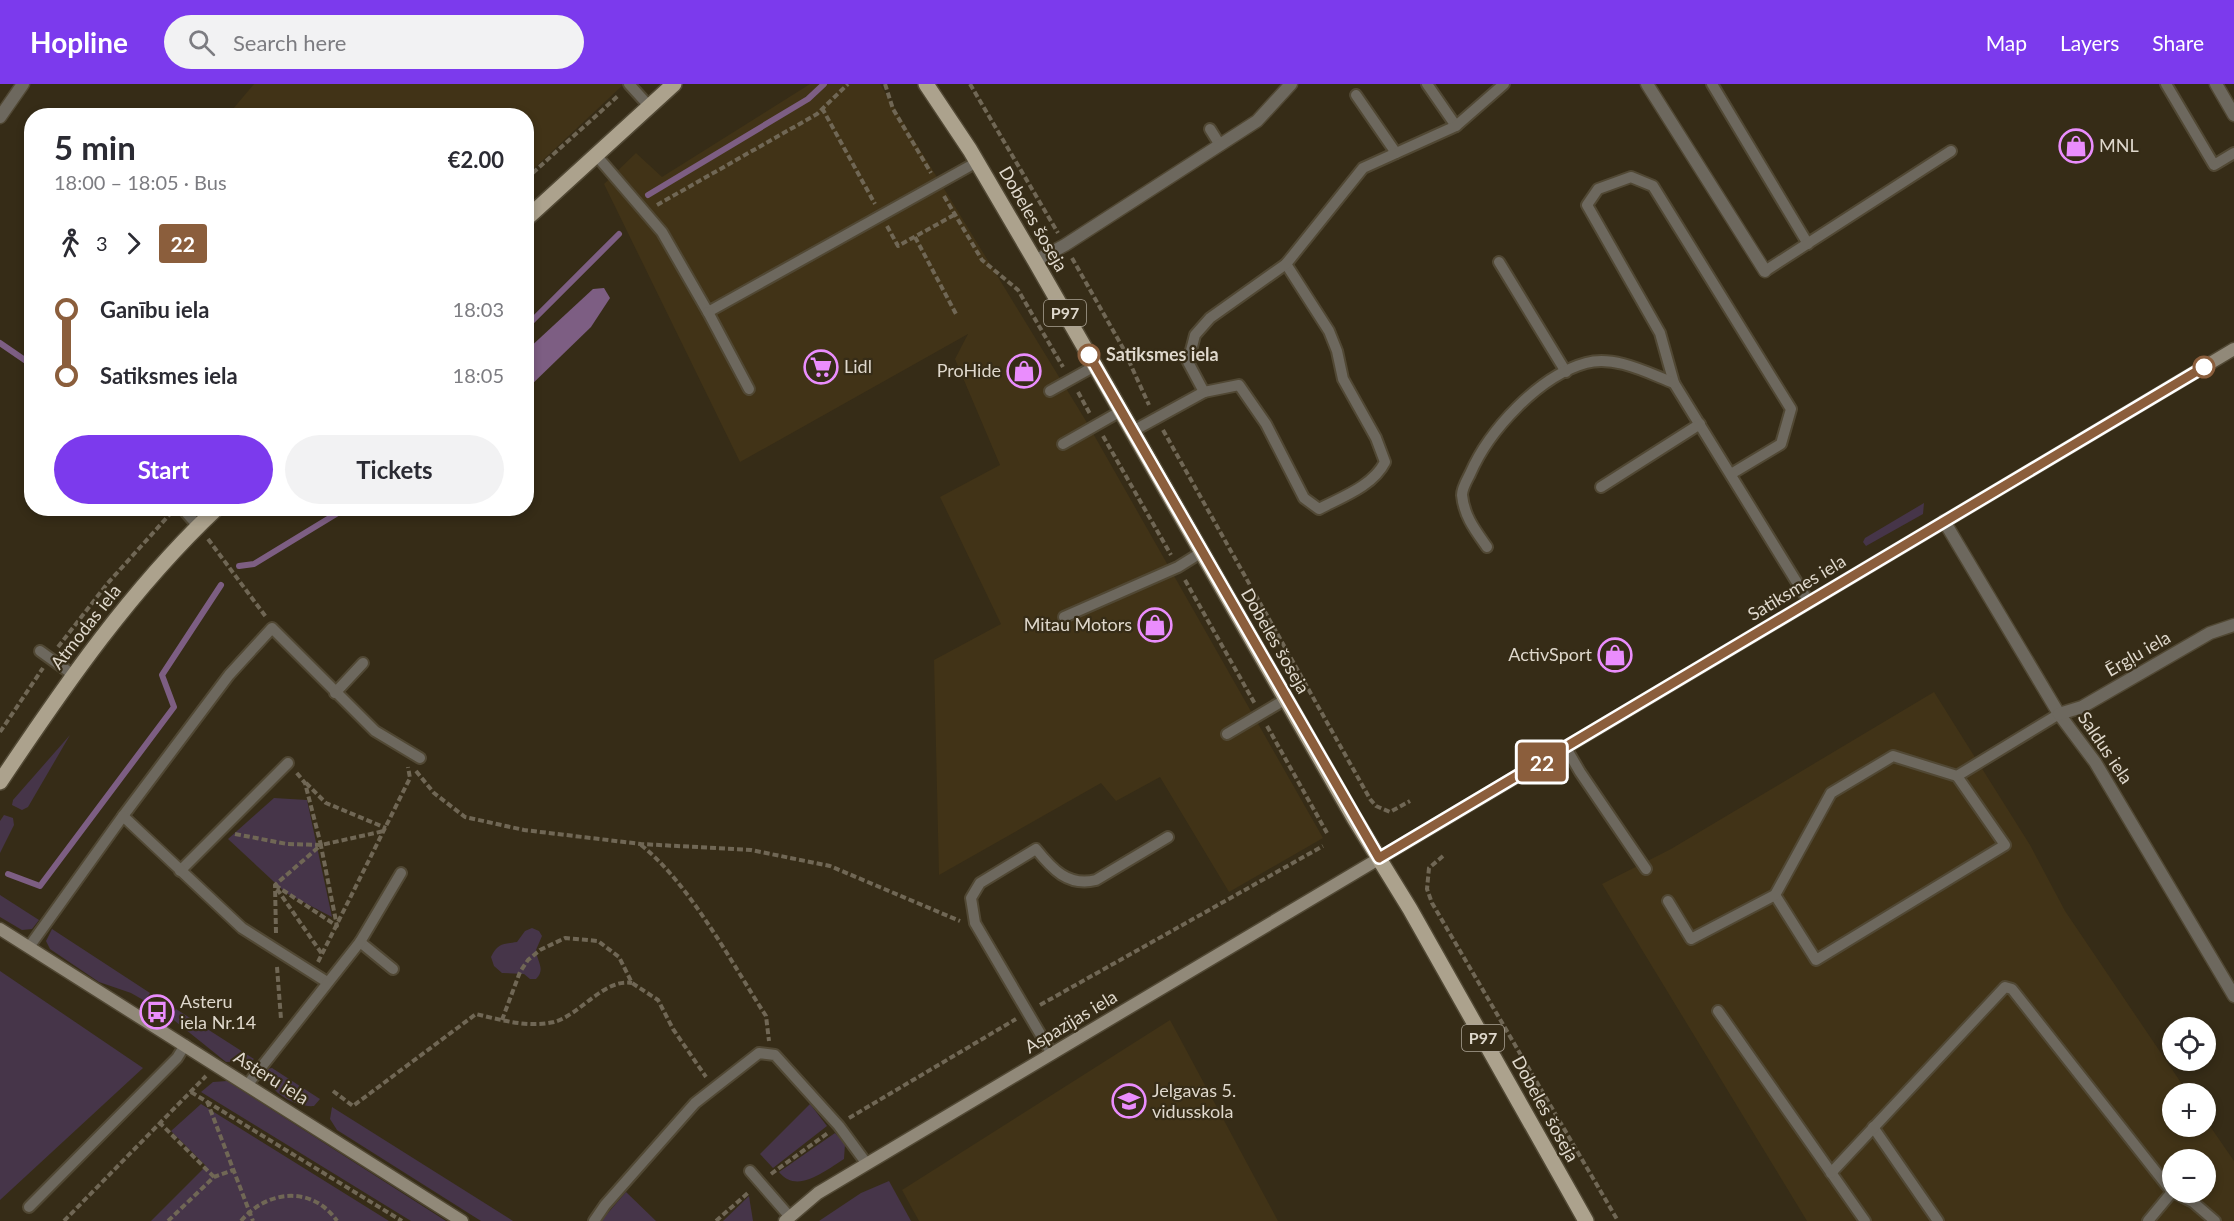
<!DOCTYPE html>
<html lang="en">
<head>
<meta charset="utf-8">
<style>
  body { margin:0; font-family:Lato,sans-serif; background:#f2f2f3; color:#2b2b33; height:100vh; display:flex; flex-direction:column; font-size:22px; white-space:nowrap }
  * { box-sizing:border-box; margin:0 }
  p { font-size:20px; color:#7c7c81 }
  .icon { flex:none; width:33px; height:33px; fill:none; stroke:currentColor; stroke-width:2; stroke-linecap:round; stroke-linejoin:round }
  .map { position:relative; flex:1; overflow:hidden }
  .sheet { position:absolute; left:24px; top:24px; width:510px; height:408px; display:flex; flex-direction:column; background:#fff; border-radius:24px; box-shadow:0 3px 9px #0003 }
  .sheet>* { flex:none }
  .badge { padding:0 12px; border-radius:4px; font-size:21px; line-height:39px }
  .fabs { position:absolute; left:2162px; top:933px; display:grid; gap:12px }
  .fabs a { display:grid; place-items:center; width:54px; height:54px; border-radius:50%; background:#fff; box-shadow:0 3px 9px #0003; font-size:30px }
  .map>.badge { position:absolute; translate:-50% -50%; box-shadow:0 0 0 3px #fff }
  .legs { display:flex; align-items:center; gap:9px; height:66px; padding:0 30px; font-size:20px }
  .legs p { margin-inline-start:auto }
  .summary { display:flex; align-items:center; justify-content:space-between; height:102px; padding:0 30px }
  h1 { font-size:33px; font-weight:700; line-height:45px }
  .primary-button { display:flex; gap:12px; margin-top:auto; padding:12px 30px }
  .primary-button a { flex:1; height:69px; border-radius:36px; background:#7c3aed; color:#fff; font-size:24px; font-weight:700; line-height:69px; text-align:center }
  .primary-button a+a { background:#f2f2f3; color:#2b2b33 }
  ul { padding:0 30px; list-style:none }
  li { display:flex; align-items:center; gap:21px; height:66px; font-size:22px }
  li i { display:grid; place-items:center; width:9px; height:100%; margin:0 8px; background:currentColor }
  li i::after { content:''; width:15px; height:15px; margin:-8px; border:4px solid; border-radius:50%; background:#fff }
  li p { margin-inline-start:auto }
  li:first-child i { background:linear-gradient(#0000 50%,currentColor 0) }
  li:last-child i { background:linear-gradient(currentColor 50%,#0000 0) }
  header { display:flex; align-items:center; gap:36px; box-sizing:border-box; height:84px; padding:0 30px; background:#7c3aed; color:#fff }
  header strong { font-size:28px }
  nav { display:flex; gap:33px; margin-inline-start:auto; font-size:21px }
  .search { width:420px; height:54px; background:#f2f2f3; display:flex; align-items:center; gap:15px; box-sizing:border-box; padding:0 21px; border-radius:33px; color:#7c7c81; font-size:22px }
  .map>svg:first-child { display:block }
  .built { fill:#413317; fill-rule:evenodd }
  .green { fill:#463549 }
  .water { fill:#7d5e83 }
  .lines { fill:none; stroke-linecap:round; stroke-linejoin:round }
  .stream { stroke:#7d5e83; stroke-width:6 }
  .lane-casing { stroke:#514834; stroke-width:14 }
  .street-casing { stroke:#514834; stroke-width:15 }
  .secondary-casing { stroke:#514834; stroke-width:15 }
  .primary-casing { stroke:#514834; stroke-width:18 }
  .path { stroke:#706755; stroke-width:4; stroke-dasharray:6 3; stroke-linecap:butt }
  .lane { stroke:#6d685e; stroke-width:10 }
  .street { stroke:#6d685e; stroke-width:12 }
  .secondary { stroke:#918979; stroke-width:12 }
  .primary { stroke:#aca28d; stroke-width:15 }
  .line-1-casing { stroke:#fff; stroke-width:14 }
  .line-1 { stroke:#8b5e3c; stroke-width:9 }
  .stop-1-dot { fill:#fff; stroke:#8b5e3c; stroke-width:3 }
  .labels { text-anchor:middle; stroke-width:4.5; stroke-linejoin:round; paint-order:stroke }
  .shield { fill:#362c17; stroke:#aca496; stroke-width:1.5 }
  .shield-label { font-size:16px; font-weight:bold; fill:#dfd8cc }
  .poi-label { font-size:18px; fill:#dfd8cc; stroke:#362c17; text-anchor:start }
  .street-label { font-size:18px; fill:#dfd8cc; stroke:#362c17 }
  .stop-label { font-size:18px; font-weight:bold; fill:#dfd8cc; stroke:#362c17; text-anchor:start }
</style>
</head>
<body>
<header>
<strong>Hopline</strong>
<div class="search"><svg class="icon" aria-label="search" viewBox="0 0 24 24"><circle cx="10" cy="10" r="6"/><path d="M15 15l6 6"/></svg>Search here</div>
<nav><a>Map</a><a>Layers</a><a>Share</a></nav>
</header>
<div class="map">
<svg width="2234" height="1137" viewBox="0 0 2234 1137">
  <rect width="100%" height="100%" fill="#362c17"/>
  <g class="built">
    <path d="M254,0H624L527,91L526,32H227Z"/>
    <path d="M810,0H880L1086,337L1323,754L1229,808L1160,693L1116,717L1101,699L939,791L934,576L1001,540L940,413L1000,381L955,275L968,250L740,378L604,100L636,69L662,93Z"/>
    <path d="M1934,608L2030,761L2065,827L2188,1009L2172,1010V1042H2205V1035L2234,1077V1137H1807L1602,800L1671,765ZM2172,1076H2205V1108H2172Z"/>
    <path d="M1170,936L1278,1137H919L902,1106Z"/>
  </g>
  <g class="green">
    <path d="M1924,419L1923,430L1866,462L1863,458L1865,454Z"/>
    <path d="M70,651L28,723L22,726L12,721L13,716Z"/>
    <path d="M274,714L307,716L332,833L286,809L228,755Z"/>
    <path d="M4,731L13,734L14,741L0,769V737Z"/>
    <path d="M0,811L39,836L32,845L22,846L0,833Z"/>
    <path d="M532,844L539,847L542,852L536,866C537,878 546,885 536,895H530L524,890L502,889L494,882L491,873C498,858 504,860 517,858L525,847Z"/>
    <path d="M52,845L150,909L145,917L131,909L99,898L50,865L46,857Z"/>
    <path d="M0,887L143,984L0,1116Z"/>
    <path d="M176,925L254,975L252,977L226,978L170,933Z"/>
    <path d="M272,984L320,1015L314,1022C296,1024 263,1006 267,985Z"/>
    <path d="M227,997L446,1137H411L201,1008L213,998Z"/>
    <path d="M201,1020L389,1137H151L206,1082L171,1047Z"/>
    <path d="M810,1020L827,1042L773,1084L760,1070Z"/>
    <path d="M332,1023L513,1137H481L337,1046L330,1035Z"/>
    <path d="M835,1049L845,1060L844,1075C826,1086 797,1111 779,1088Z"/>
    <path d="M889,1097L911,1137H819L861,1109Z"/>
    <path d="M626,1108L656,1137H601Z"/>
    <path d="M749,1112L753,1137H723Z"/>
  </g>
  <path class="water" d="M604,204L610,214L591,243L527,305V266L593,205Z"/>
  <g class="lines">
    <g class="stream">
      <path d="M648,111L808,15L824,0"/>
      <path d="M526,243L619,150"/>
      <path d="M0,259L32,281"/>
      <path d="M239,482L254,480L346,424"/>
      <path d="M8,790L40,802L174,623L162,591L221,501"/>
    </g>
    <g class="lane-casing">
      <g id="lane">
        <path d="M629,0L649,22"/>
        <path d="M1427,0L1456,42"/>
        <path d="M1712,0L1808,160"/>
        <path d="M2166,0L2214,81L2234,69"/>
        <path d="M1356,11L1396,69"/>
        <path d="M1210,45L1220,61"/>
        <path d="M596,71L662,148L708,228L977,78"/>
        <path d="M1499,178L1566,288"/>
        <path d="M1765,187L1951,67"/>
        <path d="M708,228L749,305"/>
        <path d="M1050,307L1095,282"/>
        <path d="M1204,308L1239,301L1266,340L1304,414L1319,425C1342,413 1373,402 1385,378L1376,354L1343,295L1337,267L1329,247L1286,180"/>
        <path d="M1133,347L1204,308L1188,278L1195,251L1210,234L1286,180L1363,84L1456,42L1504,0"/>
        <path d="M1063,360L1121,327"/>
        <path d="M1731,390L1781,360L1791,325L1653,102L1631,93L1598,105L1587,121L1660,249L1674,299L1809,518"/>
        <path d="M1601,403L1700,340"/>
        <path d="M182,424L198,442"/>
        <path d="M1487,463C1475,446 1464,432 1462,411C1462,404 1467,396 1470,390C1489,346 1539,292 1586,279C1615,271 1648,289 1674,299"/>
        <path d="M1064,533L1178,483L1202,468"/>
        <path d="M40,567L72,590"/>
        <path d="M335,609L363,579"/>
        <path d="M1227,650L1286,615"/>
        <path d="M1566,664L1580,688L1646,785"/>
        <path d="M123,732L229,591L272,544L375,647L420,674"/>
        <path d="M180,787L288,679"/>
        <path d="M1775,811L1816,876L2005,761L1957,692"/>
        <path d="M1668,817L1691,855L1775,811L1831,709L1893,672L1957,692L2059,630"/>
        <path d="M360,858L393,885"/>
        <path d="M29,863L123,732L242,844L327,898"/>
        <path d="M1718,927L1865,1137"/>
        <path d="M1052,970L975,839L971,814L980,799L1036,765C1052,785 1068,803 1096,796L1168,753"/>
        <path d="M248,1000L360,858L401,789"/>
        <path d="M1873,1043L1938,1137"/>
        <path d="M750,1087L790,1133"/>
        <path d="M1831,1089L2005,903L2012,905L2172,1108"/>
        <path d="M2173,1108L2193,1118L2215,1137"/>
        <path d="M29,1123L177,974L185,961"/>
        <path d="M594,1137L605,1121L695,1019L759,969L775,971L839,1042L867,1080"/>
        <path d="M2148,1137L2172,1108"/>
      </g>
    </g>
    <g class="street-casing">
      <g id="street">
        <path d="M1647,0L1765,187"/>
        <path d="M2216,0L2234,31"/>
        <path d="M0,33L23,0"/>
        <path d="M1035,177L1065,161L1257,37L1291,0"/>
        <path d="M1944,437L2059,630L2095,678L2234,912"/>
        <path d="M2059,630L2082,623L2210,549L2234,541"/>
      </g>
    </g>
    <g class="secondary-casing">
      <g id="secondary">
        <path d="M0,845L462,1137"/>
        <path d="M785,1137L818,1109L2234,265"/>
      </g>
    </g>
    <g class="primary-casing">
      <g id="primary">
        <path d="M926,0L970,66L1035,177L1354,734L1410,825L1586,1137"/>
        <path d="M526,135L674,0"/>
        <path d="M0,698C65,601 131,505 217,424"/>
      </g>
    </g>
    <g class="path">
      <path d="M885,0L893,25L931,89"/>
      <path d="M970,0L1058,149"/>
      <path d="M822,24L875,120"/>
      <path d="M526,95L619,11"/>
      <path d="M944,112L982,176L1018,206L1063,283"/>
      <path d="M657,121L817,30L848,0"/>
      <path d="M887,142L898,162L954,131"/>
      <path d="M915,153L956,230"/>
      <path d="M1072,174L1123,264L1149,321"/>
      <path d="M1078,308L1090,330"/>
      <path d="M1163,346L1370,715L1376,722L1390,728L1410,717"/>
      <path d="M1103,352L1171,471"/>
      <path d="M208,455L266,533"/>
      <path d="M1185,496L1255,620"/>
      <path d="M58,563L107,500L171,429"/>
      <path d="M1267,642L1327,749"/>
      <path d="M0,648L43,584"/>
      <path d="M416,687L434,709L465,733L524,746L641,760L751,766L830,782L960,837"/>
      <path d="M306,699L326,719L386,744"/>
      <path d="M235,750L287,760L321,761L384,747"/>
      <path d="M641,761C690,800 731,878 766,932L769,957"/>
      <path d="M1443,772L1429,784L1427,805L1432,819L1618,1137"/>
      <path d="M275,801L337,842L321,762"/>
      <path d="M277,805L322,870"/>
      <path d="M276,849L275,801L321,761L305,699L296,688"/>
      <path d="M318,878L410,694L408,683"/>
      <path d="M277,883L281,935"/>
      <path d="M1040,921L1323,762"/>
      <path d="M502,936L520,888L528,876L540,866L565,854L598,857L619,873L632,899L658,916L673,945L706,993"/>
      <path d="M333,1007L353,1022L476,930C501,936 528,944 554,938C580,931 604,894 632,899"/>
      <path d="M191,1008L402,1137"/>
      <path d="M207,1017L253,1137"/>
      <path d="M849,1034L1016,935"/>
      <path d="M159,1038L214,1093"/>
      <path d="M771,1090L828,1049"/>
      <path d="M64,1137L206,992"/>
      <path d="M168,1137L214,1093L233,1086"/>
      <path d="M241,1137C267,1106 312,1101 337,1137"/>
      <path d="M716,1137L749,1108"/>
    </g>
    <use href="#lane" class="lane"/>
    <use href="#street" class="street"/>
    <use href="#secondary" class="secondary"/>
    <use href="#primary" class="primary"/>
  </g>
  <g class="lines">
    <g class="line-1-casing">
      <path id="line-1" d="M1089,271L1379,774L2204,283"/>
    </g>
    <use href="#line-1" class="line-1"/>
  </g>
  <defs>
    <g id="shop-ring" transform="scale(1.725)"><circle r="9.5" fill="#362c17" stroke="#ea8dfd" stroke-width="1.5"/><path d="M-5-2.5h2.3a2.7 3.5 0 0 1 5.4 0H5L5.5 6h-11ZM-1.5-2.5h3a1.5 2.3 0 0 0-3 0Z" fill="#ea8dfd"/></g>
    <g id="supermarket-ring" transform="scale(1.725)"><circle r="9.5" fill="#362c17" stroke="#ea8dfd" stroke-width="1.5"/><path d="M-6-5.5h2.5l.6 2H6L4.5 2H-2.5L-4.4-4H-6ZM-1.5 3.2a1.3 1.3 0 1 0 .1 0ZM3 3.2a1.3 1.3 0 1 0 .1 0Z" fill="#ea8dfd"/></g>
    <g id="bus-ring" transform="scale(1.725)"><circle r="9.5" fill="#362c17" stroke="#ea8dfd" stroke-width="1.5"/><path d="M-5-6H5V4H4V6H2V4H-2V6H-4V4H-5ZM-3.5-4V0h7V-4ZM-3.5 1.2v1.5H-2V1.2ZM2 1.2v1.5H3.5V1.2Z" fill="#ea8dfd"/></g>
    <g id="school-ring" transform="scale(1.725)"><circle r="9.5" fill="#362c17" stroke="#ea8dfd" stroke-width="1.5"/><path d="M0-5L7-2L0 1L-7-2ZM-4 1L0 2.5L4 1V4Q0 6-4 4Z" fill="#ea8dfd"/></g>
  </defs>
  <g fill-rule="evenodd">
    <use href="#shop-ring" x="2076" y="62"/>
    <use href="#supermarket-ring" x="821" y="283"/>
    <use href="#shop-ring" x="1024" y="287"/>
    <use href="#shop-ring" x="1155" y="541"/>
    <use href="#shop-ring" x="1615" y="571"/>
    <use href="#bus-ring" x="157" y="928"/>
    <use href="#school-ring" x="1129" y="1017"/>
  </g>
  <g class="stop-1-dot">
    <circle cx="1089" cy="271" r="10"/>
    <circle cx="2204" cy="283" r="10"/>
  </g>
  <g class="labels">
    <g class="shield">
      <rect x="1044" y="216" width="42" height="26" rx="4.5"/>
      <rect x="1462" y="941" width="42" height="26" rx="4.5"/>
    </g>
    <g class="shield-label">
      <text x="1065" y="235">P97</text>
      <text x="1483" y="960">P97</text>
    </g>
    <g class="poi-label">
      <text x="2099" y="68">MNL</text>
      <text x="844" y="289">Lidl</text>
      <text x="1001" y="293" text-anchor="end">ProHide</text>
      <text x="1132" y="547" text-anchor="end">Mitau Motors</text>
      <text x="1592" y="577" text-anchor="end">ActivSport</text>
      <text x="180" y="924">Asteru<tspan x="180" dy="21">iela Nr.14</tspan></text>
      <text x="1152" y="1013">Jelgavas 5.<tspan x="1152" dy="21">vidusskola</tspan></text>
    </g>
    <g class="street-label">
      <text transform="translate(1033 135) rotate(60)" y="6">Dobeles šoseja</text>
      <text transform="translate(1797 504) rotate(-31)" y="6">Satiksmes iela</text>
      <text transform="translate(86 543) rotate(-52)" y="6">Atmodas iela</text>
      <text transform="translate(1275 557) rotate(60)" y="6">Dobeles šoseja</text>
      <text transform="translate(2138 570) rotate(-30)" y="6">Ērgļu iela</text>
      <text transform="translate(2105 664) rotate(56)" y="6">Saldus iela</text>
      <text transform="translate(1071 938) rotate(-31)" y="6">Aspazijas iela</text>
      <text transform="translate(271 994) rotate(32)" y="6">Asteru iela</text>
      <text transform="translate(1545 1025) rotate(61)" y="6">Dobeles šoseja</text>
    </g>
    <g class="stop-label">
      <text x="1106" y="277">Satiksmes iela</text>
    </g>
  </g>
</svg>
<div class="fabs">
<a><svg class="icon" aria-label="locate" viewBox="0 0 24 24"><circle cx="12" cy="12" r="6"/><path d="M12 2v4M12 18v4M2 12h4M18 12h4"/></svg></a>
<a>+</a>
<a>−</a>
</div>
<b class="badge" style="left:1542px;top:678px;background:#8b5e3c;color:#fff">22</b>
<section class="sheet">
<div class="summary"><div><h1>5 min</h1><p>18:00 – 18:05 · Bus</p></div><b>€2.00</b></div>
<div class="legs"><svg class="icon" aria-label="walk" viewBox="0 0 24 24"><circle cx="13" cy="4" r="2"/><path d="M13 8l-2 6 4 7M11 14l-3 7M7 12l3-4h3l4 4"/></svg>3<svg class="icon" aria-label="forward" viewBox="0 0 24 24"><path d="M9 5l7 7-7 7"/></svg><b class="badge" style="background:#8b5e3c;color:#fff">22</b></div>
<ul>
<li><i style="color:#8b5e3c"></i><b>Ganību iela</b><p>18:03</p></li>
<li><i style="color:#8b5e3c"></i><b>Satiksmes iela</b><p>18:05</p></li>
</ul>
<div class="primary-button"><a>Start</a><a>Tickets</a></div>
</section>
</div>
</body>
</html>
